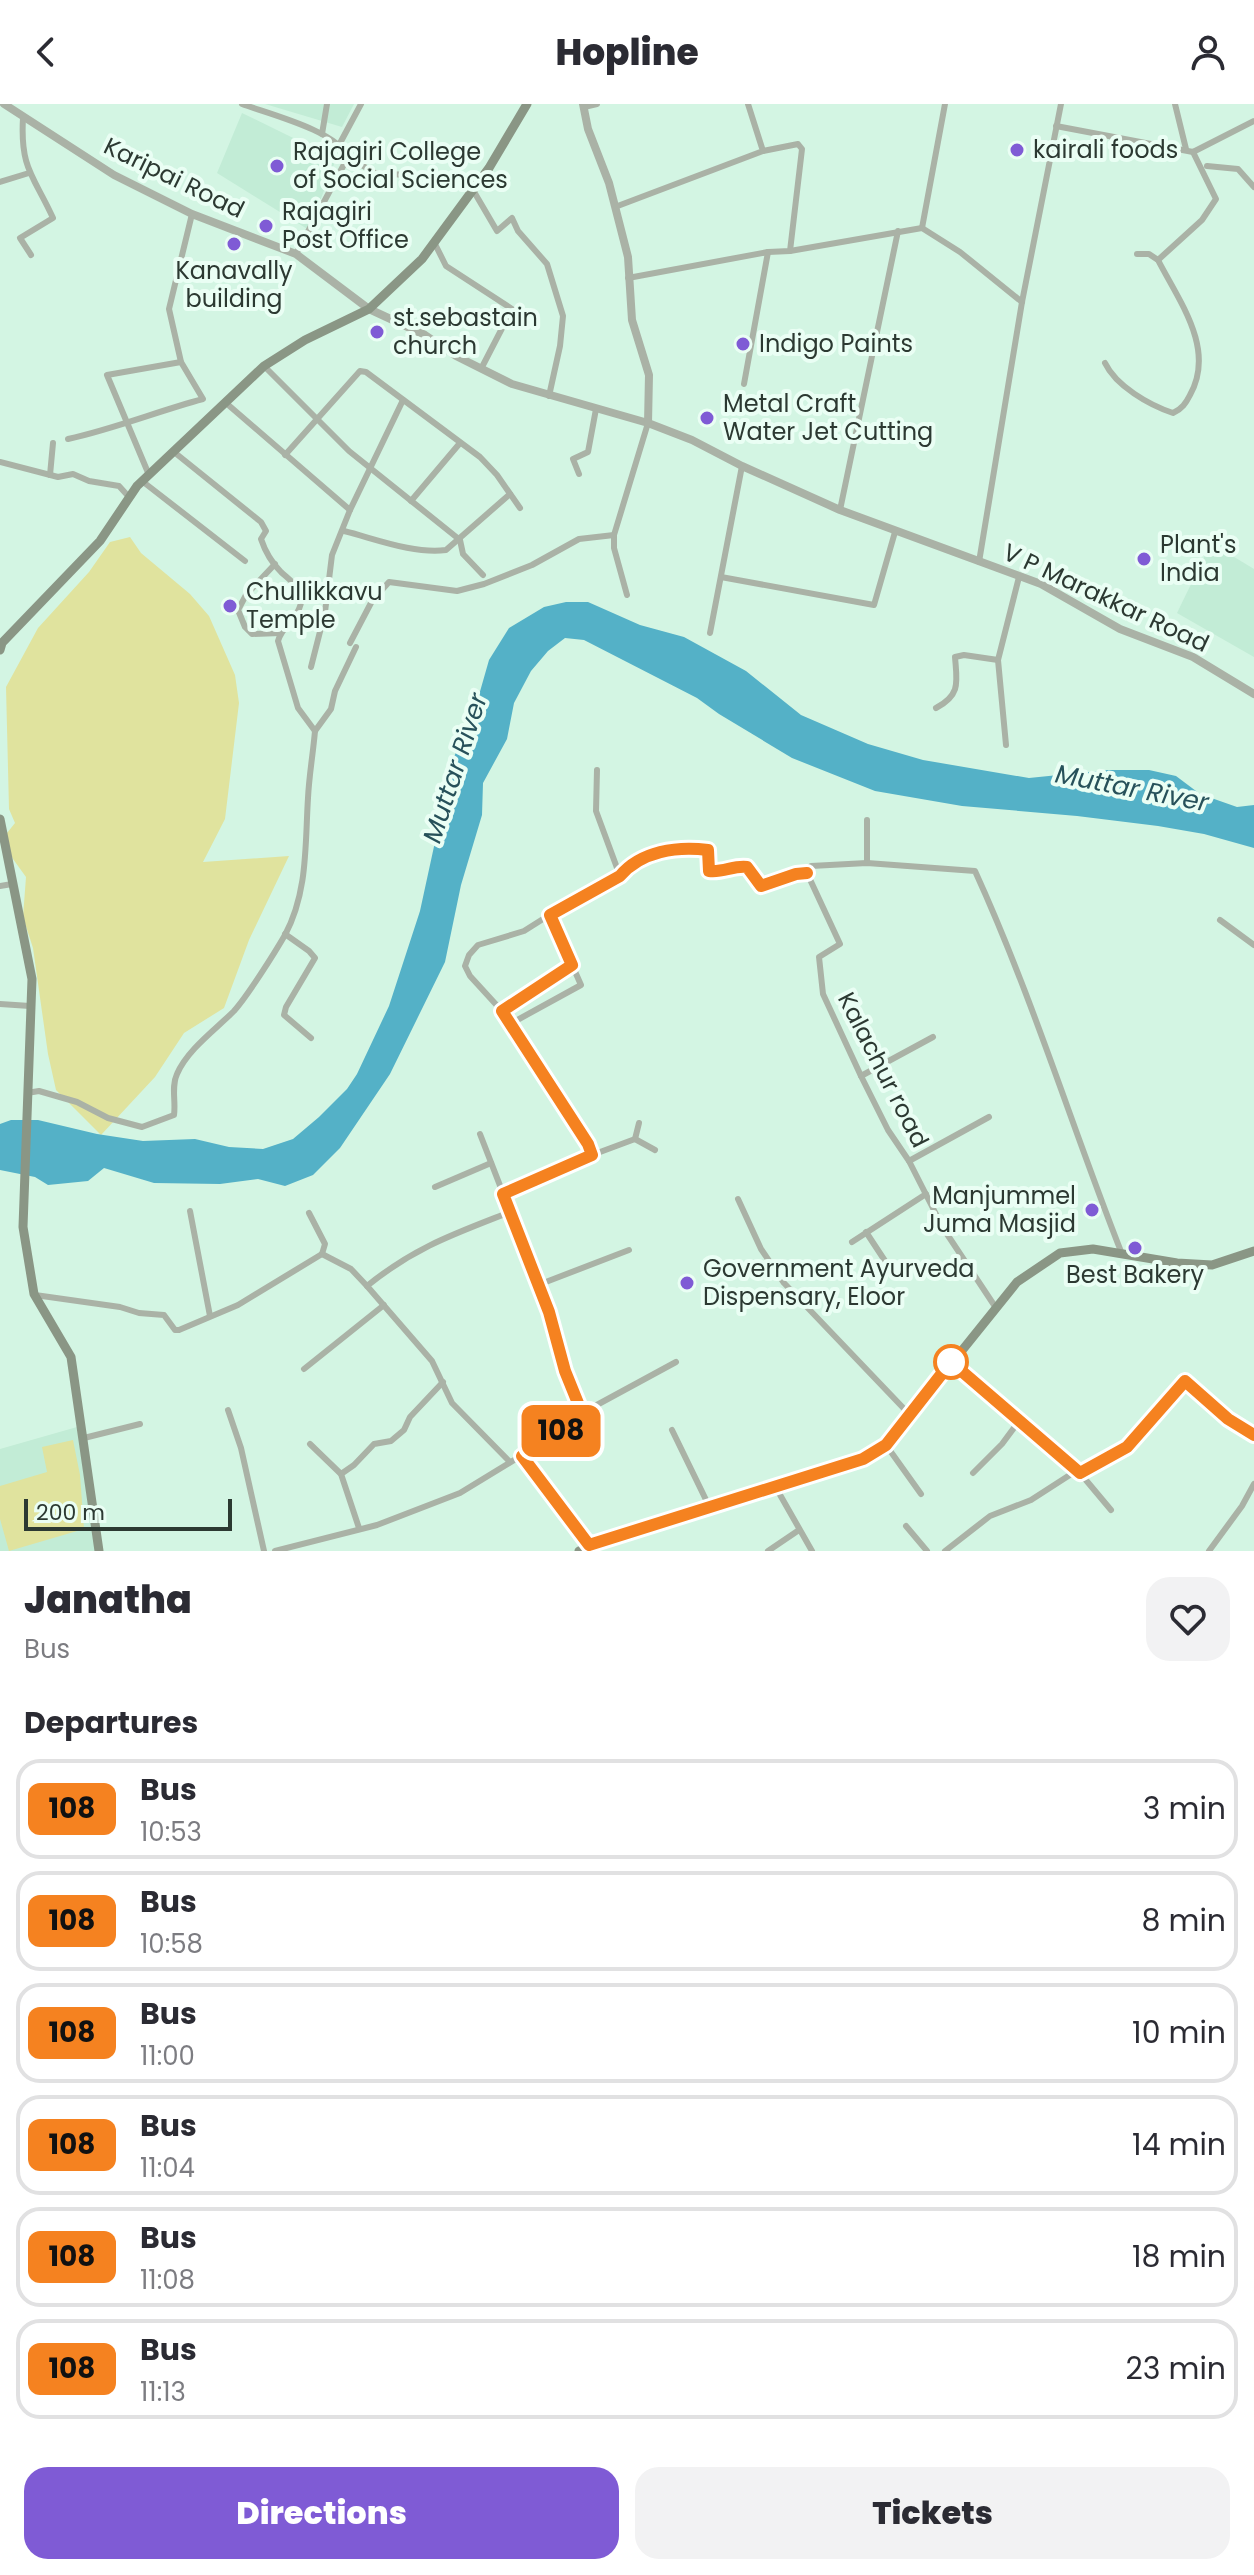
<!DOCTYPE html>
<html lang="en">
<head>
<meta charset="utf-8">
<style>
  body { margin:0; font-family:Poppins,sans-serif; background:#f2f2f3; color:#2b2b33; height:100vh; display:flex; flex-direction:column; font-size:30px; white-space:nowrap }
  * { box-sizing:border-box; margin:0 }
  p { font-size:26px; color:#7c7c81 }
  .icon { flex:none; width:44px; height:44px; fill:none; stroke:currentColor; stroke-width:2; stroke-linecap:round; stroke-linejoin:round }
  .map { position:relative; height:1447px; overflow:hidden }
  .panel { display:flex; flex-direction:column; background:#fff; flex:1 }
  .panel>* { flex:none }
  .badge { padding:0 16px; border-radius:12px; font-size:28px; line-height:52px }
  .scale { position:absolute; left:24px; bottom:20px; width:208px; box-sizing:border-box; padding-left:8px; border:4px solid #2c3932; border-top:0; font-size:22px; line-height:28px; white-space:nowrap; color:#2c3932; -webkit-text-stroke:6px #eafef4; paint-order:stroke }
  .map>.badge { position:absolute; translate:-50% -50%; box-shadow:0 0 0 4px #fff }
  h2 { padding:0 24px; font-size:30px; line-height:72px }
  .round { display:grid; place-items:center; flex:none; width:84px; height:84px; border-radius:24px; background:#f2f2f3 }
  .overview { display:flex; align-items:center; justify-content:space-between; height:136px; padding:0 24px }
  h1 { font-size:38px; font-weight:800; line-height:60px }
  .button { display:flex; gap:16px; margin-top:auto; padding:16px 24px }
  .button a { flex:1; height:92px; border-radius:24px; background:#7f5bd5; color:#fff; font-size:32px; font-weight:800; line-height:92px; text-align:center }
  .button a+a { background:#f2f2f3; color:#2b2b33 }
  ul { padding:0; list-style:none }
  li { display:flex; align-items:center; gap:24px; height:100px; margin:0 16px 12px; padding:0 8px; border:4px solid #e1e1e2; border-radius:24px }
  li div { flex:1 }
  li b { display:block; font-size:30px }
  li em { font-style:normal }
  li .badge { min-width:88px; font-weight:700; text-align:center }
  header { display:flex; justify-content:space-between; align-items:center; height:104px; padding:0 24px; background:#fff; font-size:36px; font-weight:800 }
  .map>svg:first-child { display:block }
  .built { fill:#c2ecd6 }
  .green { fill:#e0e39e }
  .water { fill:#54b1c7 }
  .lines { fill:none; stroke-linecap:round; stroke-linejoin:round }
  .minor { stroke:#aab2a6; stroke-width:6 }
  .tertiary { stroke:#aab2a6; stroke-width:8 }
  .secondary { stroke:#8a9685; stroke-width:9 }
  .line-casing { stroke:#fff; stroke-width:18 }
  .line { stroke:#f58220; stroke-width:12 }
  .poi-dot { fill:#7f5bd5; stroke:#eafef4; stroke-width:3 }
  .stop-dot { fill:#fff; stroke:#f58220; stroke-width:4 }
  .labels { text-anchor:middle; stroke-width:8; stroke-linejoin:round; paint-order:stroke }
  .poi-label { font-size:24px; fill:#2c3932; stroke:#eafef4; text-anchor:start }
  .street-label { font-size:24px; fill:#2c3932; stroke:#eafef4 }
  .water-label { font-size:26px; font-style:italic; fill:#27515a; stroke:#eafef4 }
</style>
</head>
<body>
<header><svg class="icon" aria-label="back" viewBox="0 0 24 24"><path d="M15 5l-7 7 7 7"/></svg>Hopline<svg class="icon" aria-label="person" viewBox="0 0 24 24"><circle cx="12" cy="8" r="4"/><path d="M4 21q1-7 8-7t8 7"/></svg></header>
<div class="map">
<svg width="1254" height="1447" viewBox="0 0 1254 1447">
  <rect width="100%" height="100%" fill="#d3f5e3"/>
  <g class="built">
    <path d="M265,0H354L342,23Z"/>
    <path d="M242,9L336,55L309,126L217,69Z"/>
    <path d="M1211,439L1254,465V553L1177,509Z"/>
    <path d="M77,1323L95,1447H0V1345Z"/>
  </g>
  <g class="green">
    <path d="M130,433L141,449L190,490L209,512L235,571L239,599L225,715L203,758L289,752L249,836L224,904L184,929L155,973L101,1031L56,986L48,950L33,844L23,813L26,773L13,755L3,734L15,719L9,705L6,583L38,524L89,468L110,438Z"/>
    <path d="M73,1336L80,1371L84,1425L9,1447L0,1415V1382L47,1368L42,1343Z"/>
  </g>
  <path class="water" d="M566,498H588L640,521L684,533L746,567L801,611L868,640L923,656L1029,674L1108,666H1149L1176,672L1200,690L1237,703L1254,701V744L1204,730L1158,722L1077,712L962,702L875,687L792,654L719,610L697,594L584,536L565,534L548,547L531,567L514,599L507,635L483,679L482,711L461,781L445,858L390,970L340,1044L313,1071L285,1082L258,1075L220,1080L154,1079L104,1064L88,1077L48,1081L35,1073L0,1066V1020L11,1016H38L97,1030L143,1037L195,1035L229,1043L263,1045L293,1035L319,1013L347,985L357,970L389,902L420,807L453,655L475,605L489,556L509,524L544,503Z"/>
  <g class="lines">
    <g class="minor">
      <path d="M242,0C269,10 337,27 348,53L296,150"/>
      <path d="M1175,0L1186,45"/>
      <path d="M584,3L597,0"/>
      <path d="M23,14C20,65 34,72 53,114L20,134L31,151"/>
      <path d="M1056,22L1193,48L1254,17"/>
      <path d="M322,30L327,0"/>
      <path d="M339,41L361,0"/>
      <path d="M348,53L375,69L437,73L473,86L497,127L512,114L518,127L547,160L563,212L560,242L549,292"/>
      <path d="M1207,62L1238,65L1254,83"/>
      <path d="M0,78L29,69"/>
      <path d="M615,103L763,47L748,0"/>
      <path d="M922,124L945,0"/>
      <path d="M434,138L446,162L512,205L481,265"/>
      <path d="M790,147L922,124L960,148L1022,198"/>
      <path d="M1158,156L1202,116L1216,95L1193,48"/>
      <path d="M628,174L768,148L790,147L802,45L798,40L763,47"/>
      <path d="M1105,259C1116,282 1149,301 1173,309C1182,305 1186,299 1190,291C1216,245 1179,197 1158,156L1149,150H1137"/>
      <path d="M264,262L349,347L460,436L463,450L483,471"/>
      <path d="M744,280L768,148"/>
      <path d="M226,299L350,406"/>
      <path d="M68,335C114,325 158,307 203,295L181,258L169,205L192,110"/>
      <path d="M285,351L360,267L366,268L480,353L497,371L520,404"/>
      <path d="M0,358L58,373L73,370L89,377L119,382L129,393"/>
      <path d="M579,370L573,355L588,348L596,305"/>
      <path d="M50,371L53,339"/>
      <path d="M149,371L107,271L181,258"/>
      <path d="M142,377L245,457"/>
      <path d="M411,397L460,339"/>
      <path d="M840,406L898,127"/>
      <path d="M344,427C376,435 413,450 446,446L510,390"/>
      <path d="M979,458L1022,198L1061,0"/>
      <path d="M275,460L246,491L238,506L245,523L252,530L280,529"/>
      <path d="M721,473L874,501L895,428"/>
      <path d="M627,491L614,444V431L648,319"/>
      <path d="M710,529L742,362"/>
      <path d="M350,539L372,497L389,478L457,487L484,480L532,461L579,435L614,431"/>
      <path d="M311,563L325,508L332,451L350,406L403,296"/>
      <path d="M936,604C961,591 957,578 955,553L964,551L998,556"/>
      <path d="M315,627L331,605L335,587L356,543"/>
      <path d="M1006,641L998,556L1019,473"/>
      <path d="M597,666L596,707L620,772"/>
      <path d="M867,716V759"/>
      <path d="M0,782L12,780"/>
      <path d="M1220,816L1254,841"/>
      <path d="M285,830L309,847L315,854L286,903L284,911L311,934"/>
      <path d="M0,900L30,902"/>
      <path d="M502,907L572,861"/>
      <path d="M510,920L581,881L550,811"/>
      <path d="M861,972L933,933"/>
      <path d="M27,989L39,987L77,998L108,1014L142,1023L174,1011C176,997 171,983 177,970C187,946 216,925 234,907C248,891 274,850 285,831C308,788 305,741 308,694C309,672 313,650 315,627L298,604L278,537C282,523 294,517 299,505C307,487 292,478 281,468C272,459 265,447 261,435L266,427L261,418L174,348"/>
      <path d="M480,1030L549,1208L565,1267L582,1309"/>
      <path d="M635,1035L639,1019"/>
      <path d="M655,1046L635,1035L592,1051L588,1040L502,907L470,872L465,862L469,851L478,841L524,827L562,803L620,772C641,747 677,742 708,746L709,767C723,769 734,762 747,763L761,782L807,769"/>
      <path d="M909,1057L989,1013"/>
      <path d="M435,1083L491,1059"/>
      <path d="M503,1090L592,1051"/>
      <path d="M738,1095L761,1145L784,1179L910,1311"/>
      <path d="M190,1107L210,1212"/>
      <path d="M309,1109L325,1140L322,1150"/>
      <path d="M866,1128L891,1166"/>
      <path d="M852,1138L926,1090"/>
      <path d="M322,1150L351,1165L367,1182L432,1257L452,1299L510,1358"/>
      <path d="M538,1181L629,1146"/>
      <path d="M367,1182C415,1143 454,1130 510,1108"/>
      <path d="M35,1191L120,1203L139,1209L164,1211L175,1226H179L238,1201L322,1150"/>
      <path d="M996,1204L943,1124L909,1057L888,1026L861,972L823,890L819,853L840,840L807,769L811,762L867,759L975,767C1032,892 1072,1023 1122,1150"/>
      <path d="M951,1258L1080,1369L1111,1406"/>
      <path d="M304,1265L384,1201"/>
      <path d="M228,1306L241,1344L264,1447"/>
      <path d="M672,1326L709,1402"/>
      <path d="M84,1334L140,1320"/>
      <path d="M310,1340L341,1370L359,1424"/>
      <path d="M886,1341L921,1390"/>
      <path d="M522,1352L593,1447"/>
      <path d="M973,1369L1002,1340L1019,1317"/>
      <path d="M1080,1369L1127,1343L1185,1277L1228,1315L1254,1331"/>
      <path d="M341,1370L354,1361L374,1340L391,1337L404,1326L410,1313L443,1278"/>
      <path d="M775,1382L812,1447"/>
      <path d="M906,1422L927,1447"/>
      <path d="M275,1447L377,1421L460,1389L557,1330L582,1309L676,1258"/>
      <path d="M768,1447L799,1426"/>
      <path d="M945,1447L990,1412L1031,1396L1076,1367"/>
      <path d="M1209,1447L1242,1402L1254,1380"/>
    </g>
    <g class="tertiary">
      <path d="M4,0L114,71L192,110L296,150L369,205L425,231L456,252L512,280L648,319L692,336L742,362L840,406L1041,480L1120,525L1193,553L1254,590"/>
      <path d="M583,0L588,25L609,79L628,153L632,216L649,271L648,319"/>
    </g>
    <g class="secondary">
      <path d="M0,546L2,539L100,437L137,382L264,262L305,236L369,205L422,155L489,64L527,0"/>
      <path d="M0,715L32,875L23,1123L34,1190L71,1253L99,1447"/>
      <path d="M579,1447L683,1410L863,1355L886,1341L1017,1178L1060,1149L1093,1145L1177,1159L1212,1161L1254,1147"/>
    </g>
  </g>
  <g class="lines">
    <g class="line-casing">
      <path id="line" d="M807,769L796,770L761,782L747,763C734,761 723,769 709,767L708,746C677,742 641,747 620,772L550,811L572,861L502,907L588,1040L592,1051L503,1090L549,1208L565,1267L582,1309L557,1330L522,1352L589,1441L863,1355L886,1341L951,1258L1080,1369L1127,1343L1185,1277L1228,1315L1254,1331"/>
    </g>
    <use href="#line" class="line"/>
  </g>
  <g class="poi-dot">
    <circle cx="1017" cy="46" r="8"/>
    <circle cx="277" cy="62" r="8"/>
    <circle cx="266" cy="122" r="8"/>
    <circle cx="234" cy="140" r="8"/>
    <circle cx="377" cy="228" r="8"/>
    <circle cx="743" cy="240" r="8"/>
    <circle cx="707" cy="314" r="8"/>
    <circle cx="1144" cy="455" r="8"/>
    <circle cx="230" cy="502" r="8"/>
    <circle cx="1092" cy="1106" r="8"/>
    <circle cx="1135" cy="1144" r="8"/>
    <circle cx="687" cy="1179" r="8"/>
  </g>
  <circle class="stop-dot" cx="951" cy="1258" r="16"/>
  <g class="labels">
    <g class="poi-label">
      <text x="1033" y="54">kairali foods</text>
      <text x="293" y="56">Rajagiri College<tspan x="293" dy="28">of Social Sciences</tspan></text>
      <text x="282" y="116">Rajagiri<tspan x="282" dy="28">Post Office</tspan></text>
      <text x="234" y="175" text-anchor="middle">Kanavally<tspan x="234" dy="28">building</tspan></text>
      <text x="393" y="222">st.sebastain<tspan x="393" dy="28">church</tspan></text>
      <text x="759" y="248">Indigo Paints</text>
      <text x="723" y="308">Metal Craft<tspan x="723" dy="28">Water Jet Cutting</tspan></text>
      <text x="1160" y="449">Plant's<tspan x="1160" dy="28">India</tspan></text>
      <text x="246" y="496">Chullikkavu<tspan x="246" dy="28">Temple</tspan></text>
      <text x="1076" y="1100" text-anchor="end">Manjummel<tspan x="1076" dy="28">Juma Masjid</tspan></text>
      <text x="703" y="1173">Government Ayurveda<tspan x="703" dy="28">Dispensary, Eloor</tspan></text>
      <text x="1135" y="1179" text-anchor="middle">Best Bakery</text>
    </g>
    <g class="street-label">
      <text transform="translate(174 74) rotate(26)" y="8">Karipai Road</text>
      <text transform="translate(1106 494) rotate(25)" y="8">V P Marakkar Road</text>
      <text transform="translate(883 966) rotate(63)" y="8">Kalachur road</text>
    </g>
    <g class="water-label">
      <text transform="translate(455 664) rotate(-72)" y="9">Muttar River</text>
      <text transform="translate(1132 684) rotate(11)" y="9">Muttar River</text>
    </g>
  </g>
</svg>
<div class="scale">200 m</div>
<b class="badge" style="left:561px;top:1327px;background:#f58220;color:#111">108</b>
</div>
<section class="panel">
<div class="overview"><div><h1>Janatha</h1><p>Bus</p></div><a class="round"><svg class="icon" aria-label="heart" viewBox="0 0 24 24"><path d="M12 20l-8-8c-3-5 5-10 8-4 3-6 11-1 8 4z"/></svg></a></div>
<h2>Departures</h2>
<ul>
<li><span class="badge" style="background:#f58220;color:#111">108</span><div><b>Bus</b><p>10:53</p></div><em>3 min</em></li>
<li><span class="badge" style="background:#f58220;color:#111">108</span><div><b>Bus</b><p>10:58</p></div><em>8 min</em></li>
<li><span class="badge" style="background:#f58220;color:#111">108</span><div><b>Bus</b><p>11:00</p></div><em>10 min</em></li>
<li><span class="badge" style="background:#f58220;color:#111">108</span><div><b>Bus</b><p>11:04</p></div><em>14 min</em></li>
<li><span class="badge" style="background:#f58220;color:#111">108</span><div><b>Bus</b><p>11:08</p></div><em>18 min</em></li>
<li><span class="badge" style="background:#f58220;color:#111">108</span><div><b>Bus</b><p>11:13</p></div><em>23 min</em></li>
</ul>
<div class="button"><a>Directions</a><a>Tickets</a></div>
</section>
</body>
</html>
